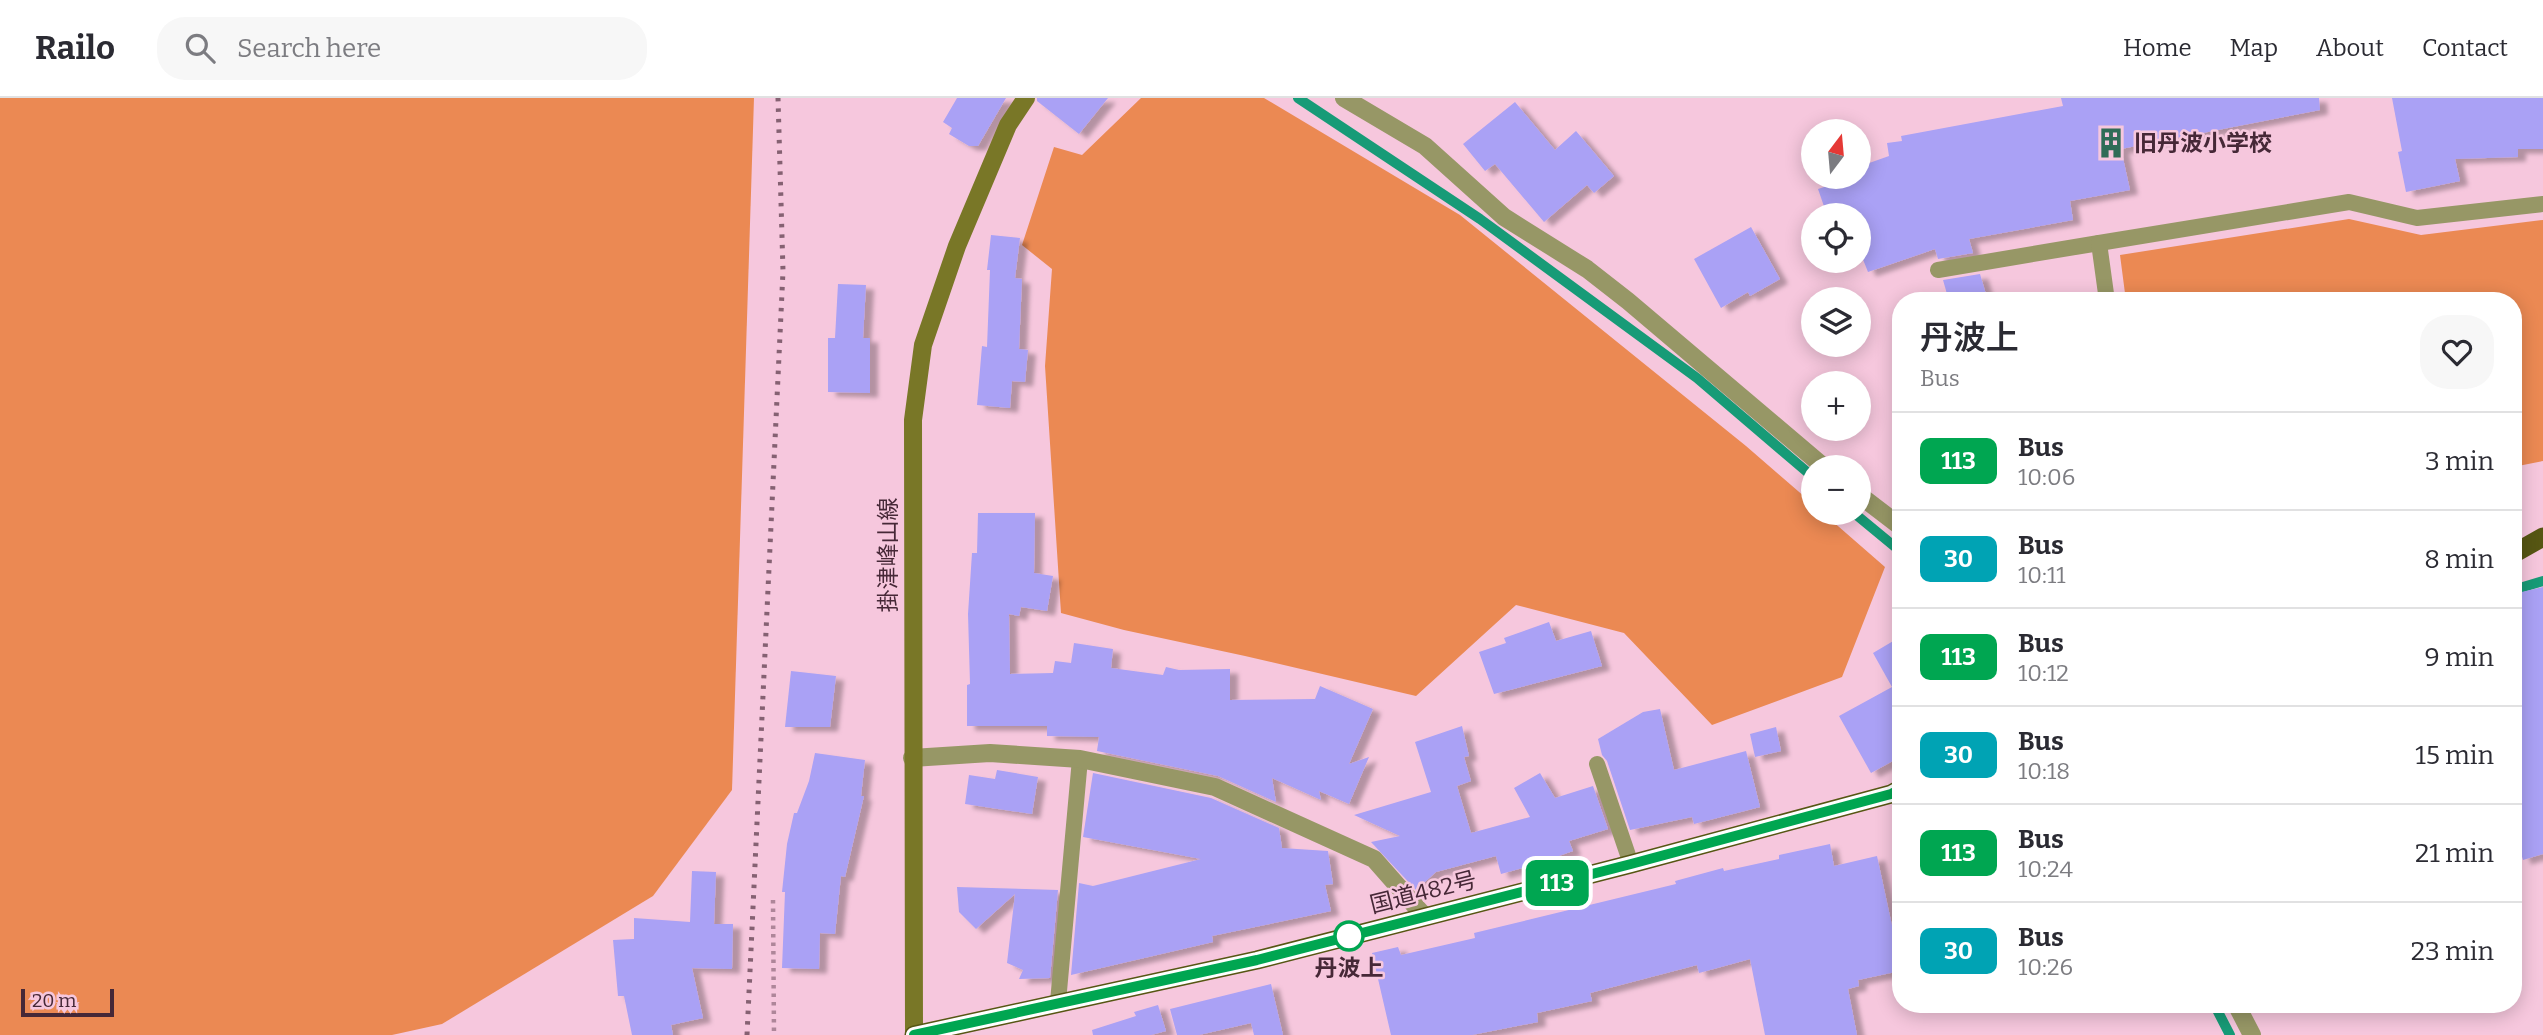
<!DOCTYPE html>
<html lang="en">
<head>
<meta charset="utf-8">
<style>
  body { margin:0; font-family:Bitter,"Noto Sans JP",serif; background:#f7f7f7; color:#2b2b33; height:100vh; display:flex; flex-direction:column; font-size:26px; white-space:nowrap }
  * { box-sizing:border-box; margin:0 }
  p { font-size:23px; color:#7c7c81 }
  .icon { flex:none; width:38px; height:38px; fill:none; stroke:currentColor; stroke-width:2; stroke-linecap:round; stroke-linejoin:round }
  .map { position:relative; flex:1; overflow:hidden }
  .panel { position:absolute; left:1892px; top:194px; width:630px; height:721px; display:flex; flex-direction:column; background:#fff; border-radius:28px; box-shadow:0 4px 18px #0003 }
  .panel>* { flex:none }
  .badge { padding:0 14px; border-radius:10px; font-size:24px; line-height:46px }
  .needle { width:46px; rotate:16deg }
  .buttons { position:absolute; left:1801px; top:21px; display:grid; gap:14px }
  .buttons a { display:grid; place-items:center; width:70px; height:70px; border-radius:50%; background:#fff; box-shadow:0 4px 18px #0003; font-size:35px }
  .scale { position:absolute; left:21px; bottom:18px; width:93px; box-sizing:border-box; padding-left:7px; border:4px solid #462837; border-top:0; font-size:19px; line-height:24px; white-space:nowrap; color:#462837; -webkit-text-stroke:5px #f6c7dd; paint-order:stroke }
  .map>.badge { position:absolute; translate:-50% -50%; box-shadow:0 0 0 4px #fff }
  .round { display:grid; place-items:center; flex:none; width:74px; height:74px; border-radius:28px; background:#f7f7f7 }
  .head { display:flex; align-items:center; justify-content:space-between; height:119px; padding:0 28px }
  h1 { font-size:33px; font-weight:600; line-height:52px }
  ul { padding:0; list-style:none }
  li { display:flex; align-items:center; gap:21px; height:98px; padding:0 28px; border-top:2px solid #e1e1e2 }
  li div { flex:1 }
  li b { display:block; font-size:26px }
  li em { font-style:normal }
  li .badge { min-width:77px; font-weight:700; text-align:center }
  header { display:flex; align-items:center; gap:42px; box-sizing:border-box; height:98px; padding:0 35px; background:#fff; border-bottom:2px solid #e1e1e2 }
  header strong { font-size:33px }
  nav { display:flex; gap:38px; margin-inline-start:auto; font-size:24px }
  .search { width:490px; height:63px; background:#f7f7f7; display:flex; align-items:center; gap:18px; box-sizing:border-box; padding:0 24px; border-radius:28px; color:#7c7c81; font-size:26px }
  .map>svg:first-child { display:block }
  .green { fill:#eb8953 }
  .lines { fill:none; stroke-linecap:round; stroke-linejoin:round }
  .stream { stroke:#179b77; stroke-width:10 }
  .building { fill:#aaa1f5; filter:url(#shadow) }
  .path { stroke:#ae8699; stroke-width:4.5; stroke-dasharray:3.5 5; stroke-linecap:butt }
  .service { stroke:#979766; stroke-width:16 }
  .minor { stroke:#979766; stroke-width:18 }
  .secondary { stroke:#797727; stroke-width:18 }
  .trunk { stroke:#565613; stroke-width:19 }
  .rail { stroke:#856172; stroke-width:5; stroke-dasharray:3.5 7; stroke-linecap:butt }
  .line-casing { stroke:#fff; stroke-width:16 }
  .line { stroke:#00a651; stroke-width:10 }
  .stop-dot { fill:#fff; stroke:#00a651; stroke-width:3.5 }
  .labels { text-anchor:middle; stroke-width:5; stroke-linejoin:round; paint-order:stroke }
  .poi-label { font-size:23px; font-weight:bold; fill:#462837; stroke:#f6c7dd; text-anchor:start }
  .street-label { font-size:23px; fill:#462837; stroke:#f6c7dd }
  .stop-label { font-size:23px; font-weight:bold; fill:#462837; stroke:#f6c7dd }
</style>
</head>
<body>
<header>
<strong>Railo</strong>
<div class="search"><svg class="icon" aria-label="search" viewBox="0 0 24 24"><circle cx="10" cy="10" r="6"/><path d="M15 15l6 6"/></svg>Search here</div>
<nav><a>Home</a><a>Map</a><a>About</a><a>Contact</a></nav>
</header>
<div class="map">
<svg width="2543" height="937" viewBox="0 0 2543 937">
  <defs>
    <filter id="shadow"><feDropShadow dx="8" dy="4.5" stdDeviation="2" flood-color="#0004"/></filter>
  </defs>
  <rect width="100%" height="100%" fill="#f6c7dd"/>
  <g class="green">
    <path d="M0,0H754L732,692L653,798L442,926L392,937H0Z"/>
    <path d="M1141,0H1264L1460,117L1746,348L1813,406V415H1823L1885,469L1842,579L1712,627L1624,535L1516,507L1416,598L1245,558L1124,532L1061,515L1045,268L1052,171L1022,147L1054,49L1082,57Z"/>
    <path d="M2349,121L2421,137L2543,122V363L2513,369V203H2126L2120,157Z"/>
  </g>
  <g class="lines">
    <g class="stream">
      <path d="M1298,0L1480,121L1697,280L1813,379"/>
      <path d="M1854,415L1900,453"/>
      <path d="M2513,492L2543,483"/>
      <path d="M2214,906L2230,937"/>
    </g>
  </g>
  <g class="building">
    <path d="M957,0H1006L978,48H969L949,36L952,30L943,24Z"/>
    <path d="M1037,0H1108L1079,36L1037,3Z"/>
    <path d="M2061,0H2319L2320,12L2121,51L2130,92L2070,103L2073,122L1969,141L1973,155L1938,161L1935,151L1868,174L1858,149V117H1827L1818,91L1830,87L1827,79H1858V69L1889,58L1887,45L1902,43L1901,38L2063,8Z"/>
    <path d="M2392,0H2543V51H2518V59L2455,61L2460,83L2406,94L2398,54L2402,53Z"/>
    <path d="M1515,4L1555,52L1576,33L1614,78L1594,95L1587,87L1544,124L1495,66L1485,73L1463,46Z"/>
    <path d="M1751,129L1780,181L1750,198L1748,194L1721,210L1694,161Z"/>
    <path d="M991,137L1020,140L1015,180L1022,181L1019,251L1028,252L1025,284L1012,283L1010,310L977,307L982,248L987,249L990,172H987Z"/>
    <path d="M1980,176L1988,203H1949L1943,182Z"/>
    <path d="M838,186L866,187L863,240H870V295L828,294V240H835Z"/>
    <path d="M978,415H1035L1034,475L1053,478L1047,513L1021,509L1019,518L1009,516L1010,576L1053,575L1055,563L1071,565L1074,545L1113,551L1111,570L1163,577L1166,569L1179,572L1230,571V602L1315,601L1320,588L1373,611L1349,666L1369,659L1349,706L1319,693L1321,702L1272,680L1276,704L1218,678L1097,653L1099,639L1047,638V628H967V587L970,586L968,516L972,455H977Z"/>
    <path d="M2543,489V756L2523,762L2513,731V496Z"/>
    <path d="M1549,524L1556,543L1591,533L1602,568L1494,596L1479,554L1506,545L1504,540Z"/>
    <path d="M1900,539V659L1871,675L1839,618L1892,589L1873,555Z"/>
    <path d="M791,573L836,578L830,629H785Z"/>
    <path d="M1660,611L1674,672L1746,653L1760,709L1694,726L1692,719L1630,732L1607,663L1602,657L1598,641L1643,614Z"/>
    <path d="M1462,628L1469,658L1464,659L1471,683L1457,688L1471,735L1530,719L1514,690L1540,675L1555,700L1593,688L1608,731L1569,743L1573,753L1530,768L1501,776L1496,758L1436,774L1416,792L1371,744L1400,738L1354,717L1431,694L1415,644Z"/>
    <path d="M1776,629L1781,653L1755,659L1750,636Z"/>
    <path d="M815,655L865,662L861,698H864L845,779L841,778L835,836L820,835L819,871L782,870L785,794H782L787,746L794,715H797L809,683Z"/>
    <path d="M997,672L1038,679L1032,716L965,706L969,677L995,681Z"/>
    <path d="M1093,675L1211,700L1279,730L1282,750L1328,753L1333,786L1325,787L1331,813L1212,838L1213,844L1071,877L1079,785L1093,788L1201,761L1083,739Z"/>
    <path d="M1830,746L1834,768L1877,758L1900,865V873L1858,882L1859,888L1848,891L1857,937H1765L1750,861L1699,875L1697,867L1590,895L1592,903L1537,915L1538,924L1472,937H1391L1372,855L1398,849L1401,857L1475,840L1474,835L1676,786L1675,783L1723,770L1724,773L1779,761V757Z"/>
    <path d="M692,773L716,774L714,826H733L732,871L692,870L703,920L671,927L673,937H632L624,898H618L613,842L634,841V820L690,824Z"/>
    <path d="M957,789L1058,792L1050,880L1019,881L1023,872L1007,865L1015,796L976,831L959,814Z"/>
    <path d="M1271,886L1283,937H1254L1251,925L1199,937H1177L1170,911Z"/>
    <path d="M1158,907L1166,933L1151,937H1093L1092,932L1136,918L1134,914Z"/>
  </g>
  <g class="lines">
    <path class="path" d="M773,802L774,937"/>
    <g class="service">
      <path d="M1938,172L2099,145"/>
      <path d="M2107,203L2099,145L2349,104L2417,120L2543,106"/>
      <path d="M1597,666L1631,766"/>
      <path d="M1058,904L1080,661"/>
    </g>
    <g class="minor">
      <path d="M1344,0L1425,48L1504,119L1587,171L1628,203L1824,369"/>
      <path d="M1858,396L1900,428"/>
      <path d="M912,660L990,655L1080,661L1215,689L1374,761L1425,819"/>
      <path d="M2236,906L2252,937"/>
    </g>
    <path class="secondary" d="M914,935L913,322L923,247L957,148L1008,27L1026,0"/>
    <g class="trunk">
      <path d="M2513,456L2543,439"/>
      <path d="M914,937L1257,862L1631,766L1891,696L1900,691"/>
    </g>
    <path class="rail" d="M747,937L783,173L778,0"/>
  </g>
  <g class="lines">
    <g class="line-casing">
      <path id="line" d="M914,937L1257,862L1631,766L1891,696L1900,691"/>
    </g>
    <use href="#line" class="line"/>
  </g>
  <defs>
    <g id="building-bare" transform="scale(2.415)"><path d="M-4-6H4V6H1V3H-1V6H-4ZM-2.5-4.3h1.7v1.8h-1.7ZM.8-4.3h1.7v1.8H.8ZM-2.5-1h1.7V.8h-1.7ZM.8-1h1.7V.8H.8Z" fill="#306c57" stroke="#f6c7dd" stroke-width="2.5" paint-order="stroke"/></g>
  </defs>
  <g fill-rule="evenodd">
    <use href="#building-bare" x="2111" y="45"/>
  </g>
  <circle class="stop-dot" cx="1349" cy="838" r="14"/>
  <g class="labels">
    <g class="poi-label">
      <text x="2134" y="53">旧丹波小学校</text>
    </g>
    <g class="street-label">
      <text transform="translate(888 457) rotate(-90)" y="8">掛津峰山線</text>
      <text transform="translate(1423 794) rotate(-14)" y="8">国道482号</text>
    </g>
    <g class="stop-label">
      <text x="1349" y="878">丹波上</text>
    </g>
  </g>
</svg>
<div class="buttons">
<a><svg class="needle" viewBox="-14 -14 28 28"><path d="M0-13l5 13h-10z" fill="#e53935"/><path d="M0 13l5-13h-10z" fill="#7c7c81"/></svg></a>
<a><svg class="icon" aria-label="locate" viewBox="0 0 24 24"><circle cx="12" cy="12" r="6"/><path d="M12 2v4M12 18v4M2 12h4M18 12h4"/></svg></a>
<a><svg class="icon" aria-label="layers" viewBox="0 0 24 24"><path d="M12 4l9 5-9 5-9-5zM3 14l9 5 9-5"/></svg></a>
<a>+</a>
<a>−</a>
</div>
<div class="scale">20 m</div>
<b class="badge" style="left:1557px;top:785px;background:#00a651;color:#fff">113</b>
<section class="panel">
<div class="head"><div><h1>丹波上</h1><p>Bus</p></div><a class="round"><svg class="icon" aria-label="heart" viewBox="0 0 24 24"><path d="M12 20l-8-8c-3-5 5-10 8-4 3-6 11-1 8 4z"/></svg></a></div>
<ul>
<li><span class="badge" style="background:#00a651;color:#fff">113</span><div><b>Bus</b><p>10:06</p></div><em>3 min</em></li>
<li><span class="badge" style="background:#00a3b4;color:#fff">30</span><div><b>Bus</b><p>10:11</p></div><em>8 min</em></li>
<li><span class="badge" style="background:#00a651;color:#fff">113</span><div><b>Bus</b><p>10:12</p></div><em>9 min</em></li>
<li><span class="badge" style="background:#00a3b4;color:#fff">30</span><div><b>Bus</b><p>10:18</p></div><em>15 min</em></li>
<li><span class="badge" style="background:#00a651;color:#fff">113</span><div><b>Bus</b><p>10:24</p></div><em>21 min</em></li>
<li><span class="badge" style="background:#00a3b4;color:#fff">30</span><div><b>Bus</b><p>10:26</p></div><em>23 min</em></li>
</ul>
</section>
</div>
</body>
</html>
